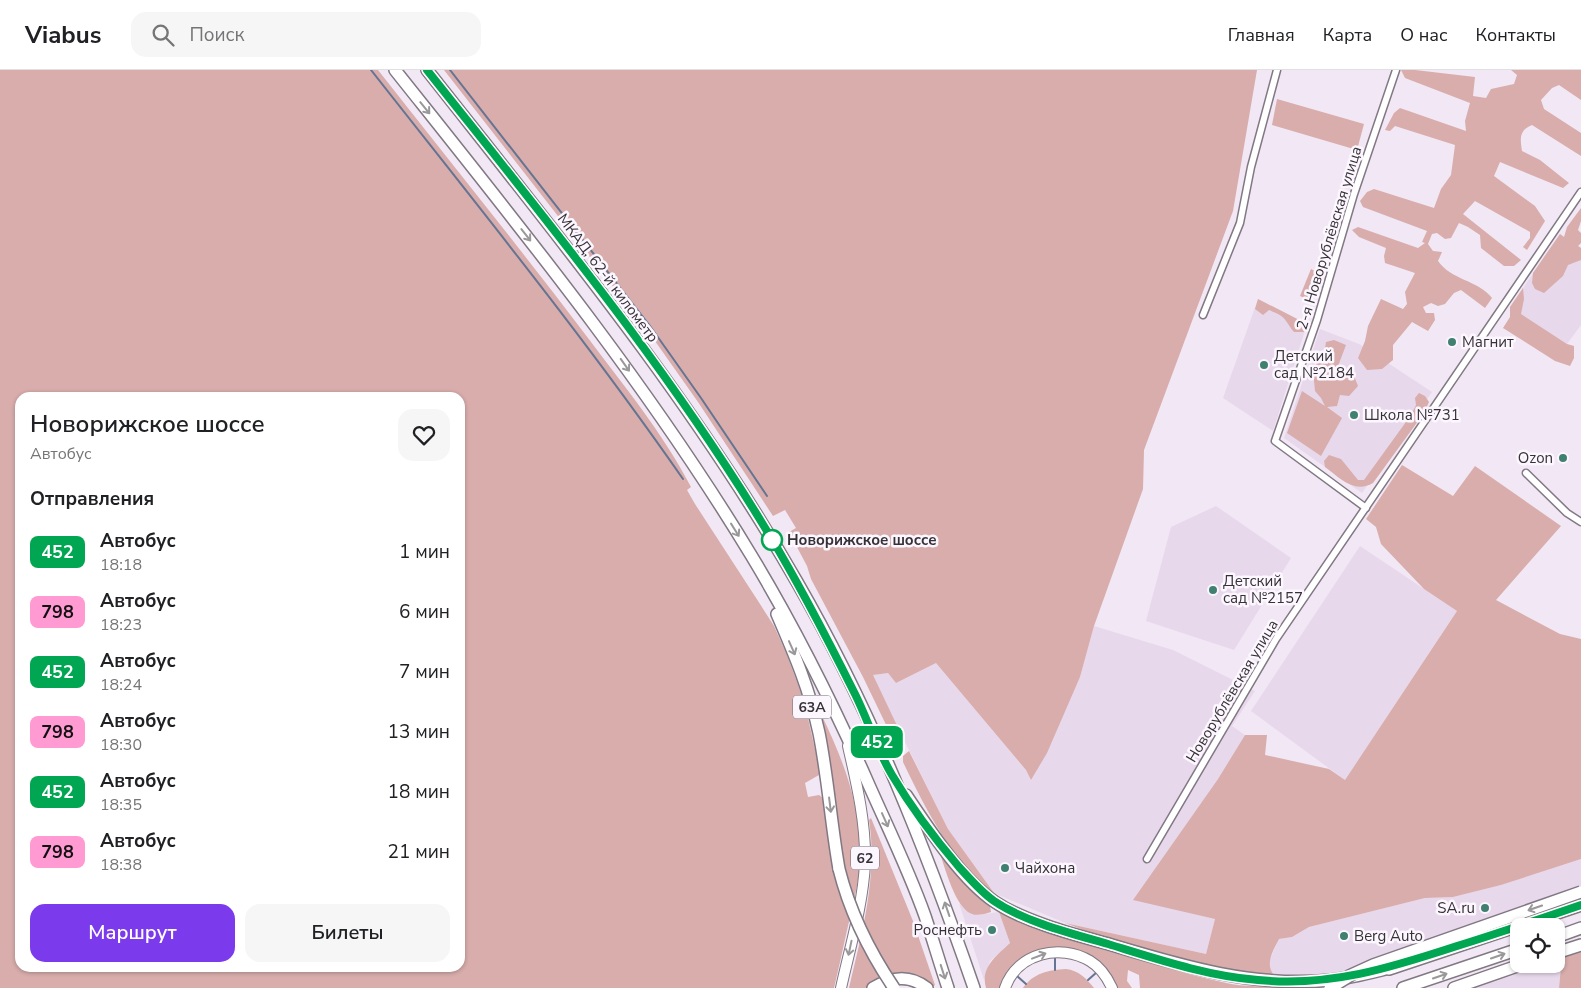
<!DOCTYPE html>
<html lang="ru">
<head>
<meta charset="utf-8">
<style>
  body { margin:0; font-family:"Nunito Sans",sans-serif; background:#f6f6f6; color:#202124; height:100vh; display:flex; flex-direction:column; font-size:19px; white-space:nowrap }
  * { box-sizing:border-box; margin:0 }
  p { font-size:16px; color:#757577 }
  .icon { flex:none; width:28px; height:28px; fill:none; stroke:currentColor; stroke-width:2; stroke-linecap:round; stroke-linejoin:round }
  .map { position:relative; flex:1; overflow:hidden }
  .side { position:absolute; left:15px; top:322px; width:450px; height:580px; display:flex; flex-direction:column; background:#fff; border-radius:15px; box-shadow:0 1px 4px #0004 }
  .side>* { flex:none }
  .badge { padding:0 10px; border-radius:8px; font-size:18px; line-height:32px }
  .controls { position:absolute; left:1510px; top:848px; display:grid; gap:10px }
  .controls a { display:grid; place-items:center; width:55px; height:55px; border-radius:10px; background:#fff; box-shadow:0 1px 4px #0004; font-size:25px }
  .map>.badge { position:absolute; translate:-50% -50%; box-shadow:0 0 0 2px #fff }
  h2 { padding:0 15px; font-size:19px; line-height:45px }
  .round { display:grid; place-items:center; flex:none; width:52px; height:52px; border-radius:15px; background:#f6f6f6 }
  .head { display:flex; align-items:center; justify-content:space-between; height:85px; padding:0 15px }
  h1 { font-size:24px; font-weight:600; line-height:38px }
  .button { display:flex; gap:10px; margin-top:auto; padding:10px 15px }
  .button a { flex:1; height:58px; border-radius:15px; background:#7c3aed; color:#fff; font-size:20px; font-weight:600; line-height:58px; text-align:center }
  .button a+a { background:#f6f6f6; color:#202124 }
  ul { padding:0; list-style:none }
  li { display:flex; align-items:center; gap:15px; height:60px; padding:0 15px }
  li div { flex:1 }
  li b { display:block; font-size:19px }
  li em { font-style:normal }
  li .badge { min-width:55px; font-weight:700; text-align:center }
  header { display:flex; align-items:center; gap:30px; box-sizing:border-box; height:70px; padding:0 25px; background:#fff; border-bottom:1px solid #e0e0e0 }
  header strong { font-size:24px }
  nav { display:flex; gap:28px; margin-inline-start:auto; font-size:18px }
  .search { width:350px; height:45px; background:#f6f6f6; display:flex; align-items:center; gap:12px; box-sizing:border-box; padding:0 18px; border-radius:15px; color:#757577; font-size:19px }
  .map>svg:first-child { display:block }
  .built { fill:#e8d8eb }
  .green { fill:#d8adac; fill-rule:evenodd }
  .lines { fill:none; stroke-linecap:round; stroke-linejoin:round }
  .stream { stroke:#657492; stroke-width:2 }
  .street-casing { stroke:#817883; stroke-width:9 }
  .primary-casing { stroke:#817883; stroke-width:12 }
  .highway-casing { stroke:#817883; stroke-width:14 }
  .street { stroke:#fff; stroke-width:6 }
  .primary { stroke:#fff; stroke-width:10 }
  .highway { stroke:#fff; stroke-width:11 }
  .highway-bridge-casing { stroke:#817883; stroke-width:14; stroke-linecap:butt }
  .highway-bridge { stroke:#fff; stroke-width:11 }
  .oneway { stroke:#9a989a }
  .line-casing { stroke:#fff; stroke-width:11 }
  .line { stroke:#00a651; stroke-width:8 }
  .poi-dot { fill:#3f8071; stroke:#fcf6fe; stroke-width:2 }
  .stop-dot { fill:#fff; stroke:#00a651; stroke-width:2.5 }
  .labels { text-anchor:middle; stroke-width:5; stroke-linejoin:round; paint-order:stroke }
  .shield { fill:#fcf6fe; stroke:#716c72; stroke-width:1 }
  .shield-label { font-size:14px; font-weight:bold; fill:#353136 }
  .street-label { font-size:15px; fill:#353136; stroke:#fcf6fe }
  .poi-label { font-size:15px; fill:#353136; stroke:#fcf6fe; text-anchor:start }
  .stop-label { font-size:15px; font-weight:bold; fill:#353136; stroke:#fcf6fe; text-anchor:start }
</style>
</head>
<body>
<header>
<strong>Viabus</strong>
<div class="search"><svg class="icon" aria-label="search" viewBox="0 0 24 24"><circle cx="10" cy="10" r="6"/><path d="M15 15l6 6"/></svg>Поиск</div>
<nav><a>Главная</a><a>Карта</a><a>О нас</a><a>Контакты</a></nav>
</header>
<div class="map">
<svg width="1581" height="918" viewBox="0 0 1581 918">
  <rect width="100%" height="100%" fill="#f2e7f4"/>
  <g class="built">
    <path d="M1560,164L1581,178V255L1567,274L1510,237Z"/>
    <path d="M1258,229L1307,254L1273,361L1223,328Z"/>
    <path d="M1320,259L1359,274L1432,322L1362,423L1284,368Z"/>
    <path d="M1216,436L1291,488L1234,580L1146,551L1171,457Z"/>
    <path d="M1360,476L1457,541L1345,710L1251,641Z"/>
    <path d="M1094,556L1173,580L1255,621L1232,656L1245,665L1218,709L1134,829L1215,849L1206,884L1065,853L994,823L948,759L872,605L888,603L896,613L936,593L1026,700L1031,710L1080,607Z"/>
    <path d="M1581,789V817L1340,907L1276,908L1270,900V889L1279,869L1292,867L1309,857L1425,828L1453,827L1501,815Z"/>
    <path d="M959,833L965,840L979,845L999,842L1010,873L990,891L984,910Z"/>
    <path d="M1562,886L1559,918H1470L1540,894H1556V888Z"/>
  </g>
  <g class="green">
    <path d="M0,0H378C448,89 519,177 588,268C624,316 663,363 691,417L687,420L695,434L760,534L774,556L787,585L804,631L820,701L819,705L805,713L808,727L819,725L823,728L833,801L845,798L822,649L823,648C845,694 862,740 860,791C859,809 855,826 851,843C845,868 840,893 834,918H0ZM20,328H460V898H20Z"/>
    <path d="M444,0H1257L1233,141L1144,380L1143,419L1094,556L1080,607L1047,683L1031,710L1026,700L936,593L896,613L888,603L873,605L902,666H894L890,663L863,607L811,509L807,496L789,462L796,458L785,440L773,446L698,332L650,264Z"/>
    <path d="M1401,0H1415L1475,7L1473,26L1486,28L1491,19L1514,14L1517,5L1511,0H1581V30L1559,15L1552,18L1541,30L1544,39L1581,63V86L1532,55C1519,60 1520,69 1522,81L1540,90L1569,113L1563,118L1500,92L1494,106L1535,136L1545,151L1527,180L1523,177L1530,168V162L1475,131L1463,144L1521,190L1514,196H1504L1481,178L1480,165L1468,157L1459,153L1451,168L1445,169L1437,163L1432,164L1428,174L1433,181L1442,182L1438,191C1451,210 1478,210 1492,228L1485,238L1461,220L1454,223L1445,234L1438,236L1431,233L1423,237L1426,243H1434L1435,250L1428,261L1412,252L1393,275V290L1382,299L1367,300L1358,288L1365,271L1368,256L1381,229L1403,239L1407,234L1405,222L1415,203L1385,193L1384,186L1386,178L1359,167L1352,160L1358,157L1418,178L1425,173L1422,172L1427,161L1363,137L1360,131L1367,122L1374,119L1434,138L1441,119L1451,105L1455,75L1395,56L1390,61L1385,60L1394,43L1400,38L1466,61L1465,51L1470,33L1405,8Z"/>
    <path d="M1277,29L1364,54L1357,80L1272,55Z"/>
    <path d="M1581,138V151L1578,160L1581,163V173L1578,176L1581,178V190L1568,195L1563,206L1544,223L1535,219L1532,213L1533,203L1560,164L1564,167L1567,157Z"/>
    <path d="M1311,199L1323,205L1312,231L1300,226Z"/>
    <path d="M1523,218L1524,229L1521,244L1567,274L1574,276V288L1570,296L1555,291L1503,258L1510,247V237Z"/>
    <path d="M1258,229L1307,254L1304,262H1294C1283,248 1287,247 1269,240L1263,245L1255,239Z"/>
    <path d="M1334,270L1346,275L1335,304H1347L1354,306L1358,316L1349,326L1340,325L1337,336L1327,337L1342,348L1321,386L1287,363L1302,321L1325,336L1321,328L1315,321L1313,300L1317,293L1328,294L1324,285L1326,272Z"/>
    <path d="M1419,323L1425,326L1429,332L1424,343L1373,413C1354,424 1340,408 1325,397L1324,391L1329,385L1341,389L1358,410H1364L1411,345L1416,335L1415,328Z"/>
    <path d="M1402,395L1453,426L1475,396L1561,456L1496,530L1560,564L1581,569V789L1501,815L1453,827L1425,828L1309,857L1292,867L1279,869C1272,883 1264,895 1276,908C1204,895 1134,880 1065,853L1206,884L1215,849L1133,830L1218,709L1245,665H1267L1265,685L1329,699L1345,710L1457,541L1424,519L1381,474L1376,457L1366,449Z"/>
    <path d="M909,681L948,759L994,823C951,790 926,740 903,692V686Z"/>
    <path d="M871,748L913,851L935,915L932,917L913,905L903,903L878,910L867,918H849C862,863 878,806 869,750Z"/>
    <path d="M939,781C955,801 969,821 990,836L991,842C985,844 978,846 972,844C955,838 945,797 939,781Z"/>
    <path d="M999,842C1045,864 1094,877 1143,891C1172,899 1201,908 1231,914C1256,918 1282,916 1307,915L1310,918H1140L1139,905L1128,900L1127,911L1132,918H1117L1072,879C1031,872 1024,891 1000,918H986C980,898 996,886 1010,873Z"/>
    <path d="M1581,880V918H1559L1562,886Z"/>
    <path d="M1066,899C1078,900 1087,909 1094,918H1023C1033,903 1049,900 1066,899Z"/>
  </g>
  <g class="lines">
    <g class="stream">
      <path d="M371,0C477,135 585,268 683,409"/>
      <path d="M450,0L650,256L701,328L767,426"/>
      <path d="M1055,887V900"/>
      <path d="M1017,906L1026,914"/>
      <path d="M1088,910L1097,902"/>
    </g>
    <g class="street-casing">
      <g id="street">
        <path d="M1203,245L1240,153L1251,97L1277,0"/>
        <path d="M1526,403L1567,443L1581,452"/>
        <path d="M1366,438L1275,371L1317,250L1354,124L1396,0"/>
        <path d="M1147,789L1276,569L1581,122"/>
      </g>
    </g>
    <g class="primary-casing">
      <g id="primary">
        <path d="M841,918C850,877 863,835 865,793C866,753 857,715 848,676"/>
        <path d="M1005,918C1017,883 1060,873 1090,891C1100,897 1107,907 1112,918"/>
      </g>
    </g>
    <g class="highway-casing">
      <g id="highway">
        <path d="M395,0C520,157 647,313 751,485C794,556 831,630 865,706C885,752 908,798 925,846C933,870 940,894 948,918"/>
        <path d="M427,0C557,165 692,329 797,512C871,640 926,779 974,918"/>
        <path d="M777,544C794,583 810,621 819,663C828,708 831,754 839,799"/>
        <path d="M906,725C929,759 961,809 995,832C1023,851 1072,864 1105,873C1179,895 1252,918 1331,910C1352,908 1373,902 1394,897"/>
        <path d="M1556,867L1581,858"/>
        <path d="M1556,883L1581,875"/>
        <path d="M1389,899L1581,835"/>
        <path d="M873,918C891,907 909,904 927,918"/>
        <path d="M1403,918L1519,879"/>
        <path d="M1454,918L1523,894"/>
      </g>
    </g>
    <use href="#street" class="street"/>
    <use href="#primary" class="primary"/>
    <use href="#highway" class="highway"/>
    <g class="highway-bridge-casing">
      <g id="highway-bridge">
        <path d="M839,799C850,843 869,881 894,918"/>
        <path d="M1330,918L1351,905L1373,895L1581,822"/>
      </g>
    </g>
    <use href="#highway-bridge" class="highway-bridge"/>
  </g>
  <defs><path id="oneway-shaft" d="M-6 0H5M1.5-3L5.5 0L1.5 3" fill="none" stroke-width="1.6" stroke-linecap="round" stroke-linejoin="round" transform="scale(1.25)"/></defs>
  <g class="oneway">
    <use href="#oneway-shaft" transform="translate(425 38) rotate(51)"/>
    <use href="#oneway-shaft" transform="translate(526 165) rotate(52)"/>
    <use href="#oneway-shaft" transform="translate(625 295) rotate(55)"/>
    <use href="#oneway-shaft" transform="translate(735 460) rotate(58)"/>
    <use href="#oneway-shaft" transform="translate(792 578) rotate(66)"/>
    <use href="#oneway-shaft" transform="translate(830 735) rotate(83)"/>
    <use href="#oneway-shaft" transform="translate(885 750) rotate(66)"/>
    <use href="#oneway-shaft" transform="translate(1535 838) rotate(161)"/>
    <use href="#oneway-shaft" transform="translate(947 839) rotate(-109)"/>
    <use href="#oneway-shaft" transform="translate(850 878) rotate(102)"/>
    <use href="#oneway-shaft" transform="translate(1039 886) rotate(-21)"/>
    <use href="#oneway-shaft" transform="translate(1498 886) rotate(-19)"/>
    <use href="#oneway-shaft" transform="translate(943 902) rotate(72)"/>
    <use href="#oneway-shaft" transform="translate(1440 906) rotate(-19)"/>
  </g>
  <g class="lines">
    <g class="line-casing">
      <path id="line" d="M427,0C546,150 671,301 770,466C801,517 828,570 855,624C868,650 877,680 892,705C911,737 935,769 959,797C970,809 981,822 994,831C1025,852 1073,864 1108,874C1157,889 1207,906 1258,910C1330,917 1390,898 1457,876C1499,863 1540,849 1581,835"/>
    </g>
    <use href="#line" class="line"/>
  </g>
  <g class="poi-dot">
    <circle cx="1452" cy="272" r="5"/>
    <circle cx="1264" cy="295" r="5"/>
    <circle cx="1354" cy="345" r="5"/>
    <circle cx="1563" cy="388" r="5"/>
    <circle cx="1213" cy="520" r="5"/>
    <circle cx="1005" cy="798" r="5"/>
    <circle cx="1485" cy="838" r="5"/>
    <circle cx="992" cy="860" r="5"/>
    <circle cx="1344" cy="866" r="5"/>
  </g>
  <circle class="stop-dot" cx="772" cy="470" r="10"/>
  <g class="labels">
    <g class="shield">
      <rect x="793" y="625.5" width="38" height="23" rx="4"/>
      <rect x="851" y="776.5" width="28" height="23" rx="4"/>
    </g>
    <g class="shield-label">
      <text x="812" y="642">63A</text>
      <text x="865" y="793">62</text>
    </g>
    <g class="street-label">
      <text transform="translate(1329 168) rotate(-73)" y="5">2-я Новорублёвская улица</text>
      <text transform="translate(608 208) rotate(53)" y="5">МКАД, 62-й километр</text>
      <text transform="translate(1232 621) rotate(-59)" y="5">Новорублёвская улица</text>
    </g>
    <g class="poi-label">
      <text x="1462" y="277">Магнит</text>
      <text x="1274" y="291">Детский<tspan x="1274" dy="17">сад №2184</tspan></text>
      <text x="1364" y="350">Школа №731</text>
      <text x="1553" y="393" text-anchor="end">Ozon</text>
      <text x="1223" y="516">Детский<tspan x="1223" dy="17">сад №2157</tspan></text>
      <text x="1015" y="803">Чайхона</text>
      <text x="1475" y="843" text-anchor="end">SA.ru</text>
      <text x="982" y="865" text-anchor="end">Роснефть</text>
      <text x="1354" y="871">Berg Auto</text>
    </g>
    <g class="stop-label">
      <text x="787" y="475">Новорижское шоссе</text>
    </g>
  </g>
</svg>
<div class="controls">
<a><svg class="icon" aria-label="locate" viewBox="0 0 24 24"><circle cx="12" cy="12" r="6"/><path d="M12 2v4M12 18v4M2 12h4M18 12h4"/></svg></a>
</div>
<b class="badge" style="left:877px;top:672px;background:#00a651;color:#fff">452</b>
<section class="side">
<div class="head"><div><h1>Новорижское шоссе</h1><p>Автобус</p></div><a class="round"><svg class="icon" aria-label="heart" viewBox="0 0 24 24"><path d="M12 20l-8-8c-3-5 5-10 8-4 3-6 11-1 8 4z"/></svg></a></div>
<h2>Отправления</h2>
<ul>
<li><span class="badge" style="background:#00a651;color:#fff">452</span><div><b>Автобус</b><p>18:18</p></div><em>1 мин</em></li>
<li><span class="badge" style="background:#ff9ad2;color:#111">798</span><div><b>Автобус</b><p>18:23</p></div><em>6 мин</em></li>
<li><span class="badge" style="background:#00a651;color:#fff">452</span><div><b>Автобус</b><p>18:24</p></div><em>7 мин</em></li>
<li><span class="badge" style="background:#ff9ad2;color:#111">798</span><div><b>Автобус</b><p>18:30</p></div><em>13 мин</em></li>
<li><span class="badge" style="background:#00a651;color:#fff">452</span><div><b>Автобус</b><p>18:35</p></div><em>18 мин</em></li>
<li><span class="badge" style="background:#ff9ad2;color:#111">798</span><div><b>Автобус</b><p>18:38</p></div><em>21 мин</em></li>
</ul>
<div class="button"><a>Маршрут</a><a>Билеты</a></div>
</section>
</div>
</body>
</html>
